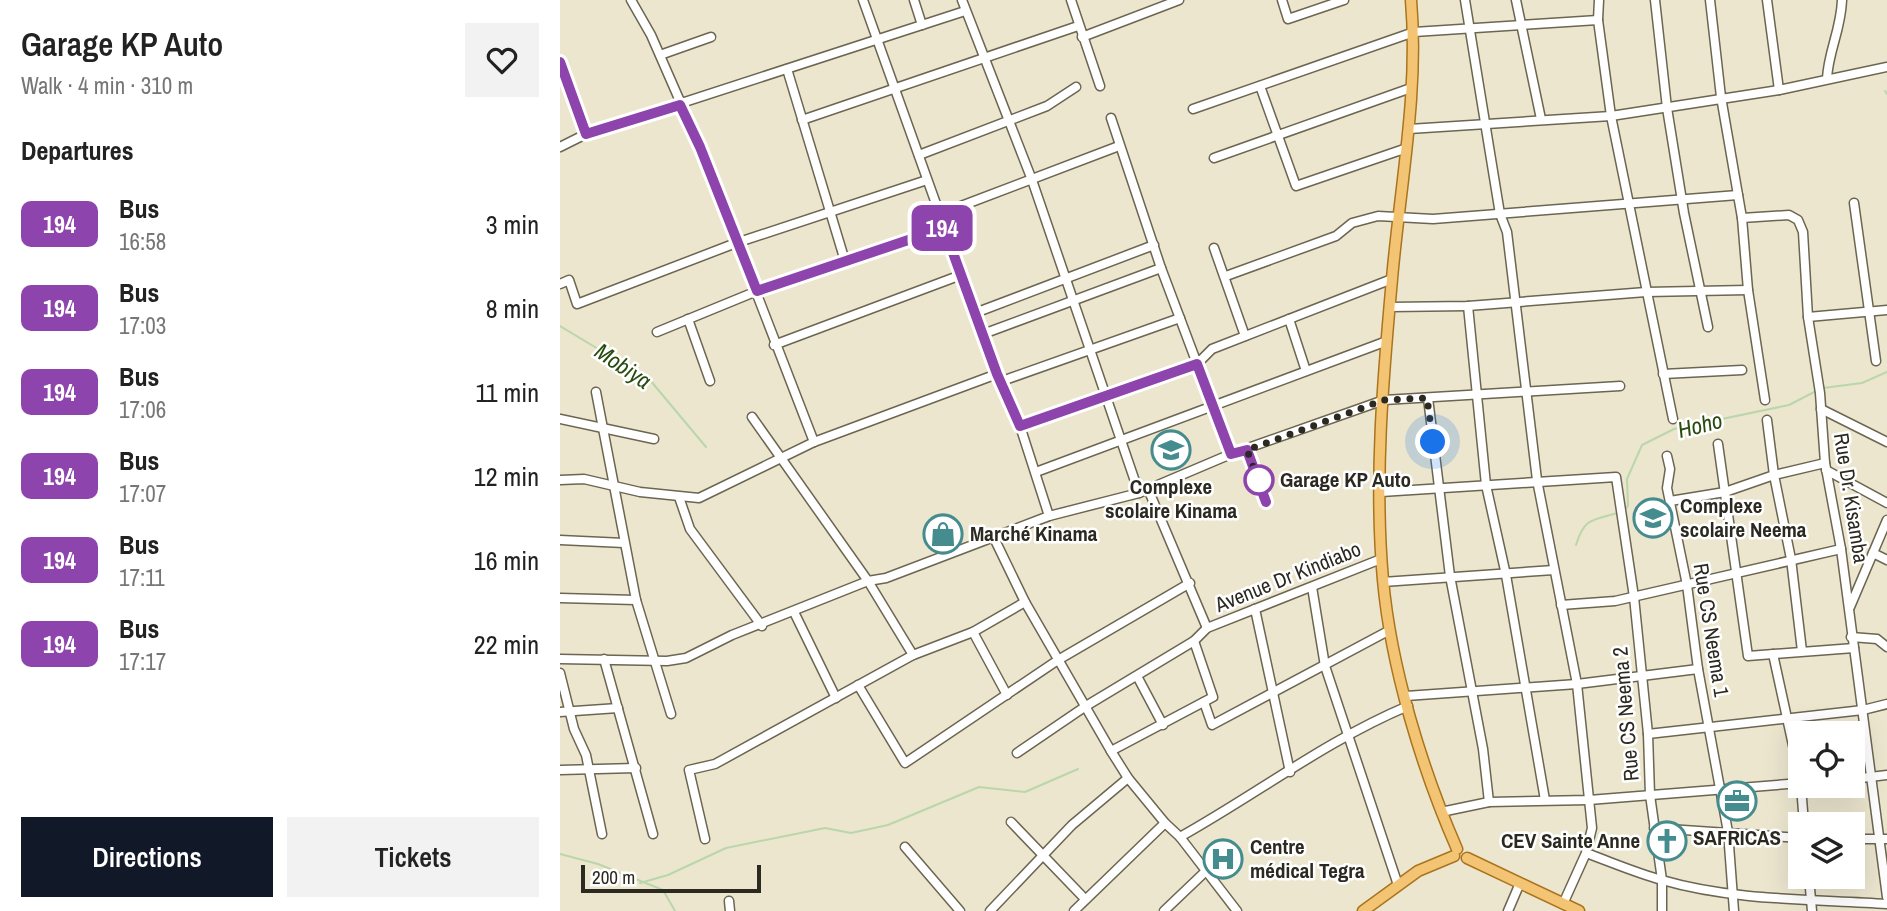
<!DOCTYPE html>
<html lang="en">
<head>
<meta charset="utf-8">
<style>
  body { margin:0; font-family:"Archivo Narrow",sans-serif; background:#f2f2f2; color:#222; height:100vh; display:flex; flex-direction:column; font-size:26px; white-space:nowrap }
  * { box-sizing:border-box; margin:0 }
  p { font-size:23px; color:#767676 }
  .icon { flex:none; width:38px; height:38px; fill:none; stroke:currentColor; stroke-width:2; stroke-linecap:round; stroke-linejoin:round }
  .map { position:relative; flex:1; overflow:hidden }
  .panel { display:flex; flex-direction:column; background:#fff; width:560px }
  .panel>* { flex:none }
  .badge { padding:0 14px; border-radius:10px; font-size:24px; line-height:46px }
  .tools { position:absolute; left:1228px; top:721px; display:grid; gap:14px }
  .tools a { display:grid; place-items:center; width:77px; height:77px; border-radius:0px; background:#fff; box-shadow:0 7px 28px #0002; font-size:35px }
  .scale { position:absolute; left:21px; bottom:18px; width:180px; box-sizing:border-box; padding-left:7px; border:4px solid #2c2921; border-top:0; font-size:19px; line-height:24px; white-space:nowrap; color:#2c2921; -webkit-text-stroke:5px #fff; paint-order:stroke }
  .you { position:absolute; width:35px; height:35px; margin:-18px; border:5px solid #fff; border-radius:50%; background:#1a73e8; box-shadow:0 0 0 10px #1a73e833 }
  .map>.badge { position:absolute; translate:-50% -50%; box-shadow:0 0 0 4px #fff }
  h2 { padding:0 21px; font-size:26px; line-height:63px }
  .round { display:grid; place-items:center; flex:none; width:74px; height:74px; border-radius:0px; background:#f2f2f2 }
  .overview { display:flex; align-items:center; justify-content:space-between; height:119px; padding:0 21px }
  h1 { font-size:33px; font-weight:600; line-height:52px }
  .primary-button { display:flex; gap:14px; margin-top:auto; padding:14px 21px }
  .primary-button a { flex:1; height:80px; border-radius:0px; background:#111827; color:#fff; font-size:28px; font-weight:600; line-height:80px; text-align:center }
  .primary-button a+a { background:#f2f2f2; color:#222 }
  ul { padding:0; list-style:none }
  li { display:flex; align-items:center; gap:21px; height:84px; padding:0 21px }
  li div { flex:1 }
  li b { display:block; font-size:26px }
  li em { font-style:normal }
  li .badge { min-width:77px; font-weight:700; text-align:center }
  main { display:flex; flex:1; min-height:0 }
  .map>svg:first-child { display:block }
  .lines { fill:none; stroke-linecap:round; stroke-linejoin:round }
  .stream { stroke:#bad6ab; stroke-width:2 }
  .minor-casing { stroke:#6b6551; stroke-width:11 }
  .major-casing { stroke:#a9741c; stroke-width:13 }
  .minor { stroke:#fff; stroke-width:8 }
  .major { stroke:#f4c475; stroke-width:10 }
  .line-casing { stroke:#fff; stroke-width:16 }
  .line { stroke:#8e44ad; stroke-width:10 }
  .walk { stroke:#2c2921; stroke-width:7; stroke-dasharray:0 12.6 }
  .stop-dot { fill:#fff; stroke:#8e44ad; stroke-width:3.5 }
  .labels { text-anchor:middle; stroke-width:5; stroke-linejoin:round; paint-order:stroke }
  .stop-label { font-size:21px; font-weight:bold; fill:#2c2921; stroke:#fff; text-anchor:start }
  .poi-label { font-size:21px; font-weight:bold; fill:#2c2921; stroke:#fff; text-anchor:start }
  .street-label { font-size:21px; fill:#2c2921; stroke:#fff }
  .water-label { font-size:23px; font-style:italic; fill:#284b0e; stroke:#fff }
</style>
</head>
<body>
<main>
<section class="panel">
<div class="overview"><div><h1>Garage KP Auto</h1><p>Walk · 4 min · 310 m</p></div><a class="round"><svg class="icon" aria-label="heart" viewBox="0 0 24 24"><path d="M12 20l-8-8c-3-5 5-10 8-4 3-6 11-1 8 4z"/></svg></a></div>
<h2>Departures</h2>
<ul>
<li><span class="badge" style="background:#8e44ad;color:#fff">194</span><div><b>Bus</b><p>16:58</p></div><em>3 min</em></li>
<li><span class="badge" style="background:#8e44ad;color:#fff">194</span><div><b>Bus</b><p>17:03</p></div><em>8 min</em></li>
<li><span class="badge" style="background:#8e44ad;color:#fff">194</span><div><b>Bus</b><p>17:06</p></div><em>11 min</em></li>
<li><span class="badge" style="background:#8e44ad;color:#fff">194</span><div><b>Bus</b><p>17:07</p></div><em>12 min</em></li>
<li><span class="badge" style="background:#8e44ad;color:#fff">194</span><div><b>Bus</b><p>17:11</p></div><em>16 min</em></li>
<li><span class="badge" style="background:#8e44ad;color:#fff">194</span><div><b>Bus</b><p>17:17</p></div><em>22 min</em></li>
</ul>
<div class="primary-button"><a>Directions</a><a>Tickets</a></div>
</section>
<div class="map">
<svg width="1327" height="911" viewBox="0 0 1327 911">
  <rect width="100%" height="100%" fill="#ece6cf"/>
  <g class="lines">
    <g class="stream">
      <path d="M1325,91L1327,94"/>
      <path d="M0,326L90,380L146,447"/>
      <path d="M1263,388L1302,383L1327,372"/>
      <path d="M1063,511L1068,506L1067,479L1082,445L1114,429L1229,405L1258,390"/>
      <path d="M1016,545C1024,518 1032,520 1058,513"/>
      <path d="M0,854L38,864L103,890L115,911"/>
      <path d="M80,883L108,875L166,848L265,828L291,833L328,825L419,787L465,792L518,769"/>
    </g>
    <g class="minor-casing">
      <g id="minor">
        <path d="M71,0L91,35L140,147L254,442"/>
        <path d="M303,0L437,374L460,426L489,516"/>
        <path d="M354,0L362,25"/>
        <path d="M402,0L472,180L579,493"/>
        <path d="M511,0L540,86"/>
        <path d="M722,0L728,19L784,0"/>
        <path d="M905,0L940,214L947,232L977,480L1017,684L1032,828L1026,853L1003,904"/>
        <path d="M956,0L981,119"/>
        <path d="M1039,0L1038,20L1051,116L1113,419"/>
        <path d="M1095,0L1107,108L1124,213L1148,327"/>
        <path d="M1150,0L1161,97L1182,218L1188,290L1205,400"/>
        <path d="M1207,0L1219,90"/>
        <path d="M522,37L619,0"/>
        <path d="M100,55L151,37"/>
        <path d="M0,62L26,134"/>
        <path d="M227,69L285,261"/>
        <path d="M1267,79C1268,52 1281,30 1282,0"/>
        <path d="M700,86L736,186L847,148"/>
        <path d="M633,109L854,32L1038,20"/>
        <path d="M551,118L601,268L671,454"/>
        <path d="M242,120L518,26"/>
        <path d="M849,129L1051,116L1219,90L1327,67"/>
        <path d="M0,147L26,134L405,11"/>
        <path d="M359,155L487,106L516,87"/>
        <path d="M654,158L851,88"/>
        <path d="M1294,203L1316,361"/>
        <path d="M380,214L559,146"/>
        <path d="M1182,218L1229,215L1238,220L1243,232L1248,317L1260,393L1265,463L1281,549L1327,897"/>
        <path d="M654,248L685,336"/>
        <path d="M666,276L776,236L792,223L818,216L873,219L1178,195"/>
        <path d="M0,284L9,280L17,304L176,243L367,180"/>
        <path d="M908,306L926,485L946,575L985,800"/>
        <path d="M830,307L908,306L1086,292L1188,290"/>
        <path d="M415,313L594,245"/>
        <path d="M1248,317L1327,310"/>
        <path d="M128,319L150,381"/>
        <path d="M729,319L746,371"/>
        <path d="M97,332L197,291L384,228"/>
        <path d="M423,334L601,268"/>
        <path d="M214,345L401,275"/>
        <path d="M1103,374L1182,370"/>
        <path d="M442,381L620,318"/>
        <path d="M36,392L76,600L111,714"/>
        <path d="M868,398L890,576L923,749L929,802"/>
        <path d="M1261,409L1327,442"/>
        <path d="M192,417L308,581L353,655"/>
        <path d="M0,419L94,439"/>
        <path d="M1207,420L1214,475L1231,559L1242,651"/>
        <path d="M460,426L637,364L652,349L832,279"/>
        <path d="M1158,444L1188,656L1294,648"/>
        <path d="M687,450L707,502"/>
        <path d="M1107,456L1110,469L1107,488L1127,585L1138,669L1168,832L1174,911"/>
        <path d="M1266,470L1327,503"/>
        <path d="M476,472L827,341"/>
        <path d="M0,480L24,479L80,492L139,498L254,442L437,374"/>
        <path d="M588,489L647,628"/>
        <path d="M821,492L1056,477L1074,597L1088,734L1090,795L1102,880V911"/>
        <path d="M119,497L130,529L202,626"/>
        <path d="M1110,501L1165,492L1214,475L1265,463"/>
        <path d="M434,538L465,602L551,751L568,778L605,823L620,837L677,911"/>
        <path d="M0,540L64,543"/>
        <path d="M1313,553L1327,560"/>
        <path d="M823,582L994,570"/>
        <path d="M752,587L765,666L838,885"/>
        <path d="M0,598L76,600"/>
        <path d="M1001,605L1055,601L1281,549"/>
        <path d="M1290,607L1327,520"/>
        <path d="M695,609L730,772"/>
        <path d="M234,612L276,698"/>
        <path d="M413,632L447,695"/>
        <path d="M1291,637L1317,639L1327,647"/>
        <path d="M1213,654L1241,782"/>
        <path d="M0,659L107,661L126,658L172,635L308,581L326,578L489,516L579,493L671,454L824,400L1060,386"/>
        <path d="M44,659L93,834"/>
        <path d="M0,673L14,729L26,755L42,834"/>
        <path d="M577,676L603,725"/>
        <path d="M298,685L345,763L498,660L630,583"/>
        <path d="M846,696L1017,684L1138,669"/>
        <path d="M644,702L652,725L830,630"/>
        <path d="M0,712L58,708"/>
        <path d="M1088,734L1303,710L1327,704"/>
        <path d="M551,751L653,697L634,641"/>
        <path d="M457,753L526,706L634,641L647,628L821,559"/>
        <path d="M0,770L76,768"/>
        <path d="M1293,779L1327,775"/>
        <path d="M1241,786L1244,824"/>
        <path d="M881,812L929,802L1029,800L1241,783"/>
        <path d="M451,822L525,899"/>
        <path d="M1094,828L1241,838"/>
        <path d="M620,837C697,794 767,740 848,706"/>
        <path d="M145,839L129,770L155,764L353,655L413,632L465,602"/>
        <path d="M1293,839H1327"/>
        <path d="M345,847L400,911"/>
        <path d="M1026,853C1051,862 1076,873 1102,880C1174,901 1253,899 1327,904"/>
        <path d="M1249,877L1252,911"/>
        <path d="M169,901L170,911"/>
        <path d="M430,911L512,825L568,778"/>
        <path d="M514,911L605,823"/>
        <path d="M604,911L647,870"/>
        <path d="M948,911L960,883"/>
      </g>
    </g>
    <g class="major-casing">
      <g id="major">
        <path d="M851,0C859,93 840,186 832,279C823,378 814,481 823,580C831,668 862,769 897,849"/>
        <path d="M907,858L1019,911"/>
        <path d="M803,911L858,871L894,856"/>
      </g>
    </g>
    <use href="#minor" class="minor"/>
    <use href="#major" class="major"/>
  </g>
  <g class="lines">
    <g class="line-casing">
      <path id="line" d="M0,62L26,134L120,105L140,147L197,291L384,228L437,374L460,426L637,364L671,454L687,450L706,502"/>
    </g>
    <use href="#line" class="line"/>
    <path class="walk" d="M699,480L700,485L687,450L824,400L867,398L873,442"/>
  </g>
  <defs>
    <g id="school-ring" transform="scale(2.0125)"><circle r="9.5" fill="#fff" stroke="#448c8e" stroke-width="1.5"/><path d="M0-5L7-2L0 1L-7-2ZM-4 1L0 2.5L4 1V4Q0 6-4 4Z" fill="#448c8e"/></g>
    <g id="shop-ring" transform="scale(2.0125)"><circle r="9.5" fill="#fff" stroke="#448c8e" stroke-width="1.5"/><path d="M-5-2.5h2.3a2.7 3.5 0 0 1 5.4 0H5L5.5 6h-11ZM-1.5-2.5h3a1.5 2.3 0 0 0-3 0Z" fill="#448c8e"/></g>
    <g id="office-ring" transform="scale(2.0125)"><circle r="9.5" fill="#fff" stroke="#448c8e" stroke-width="1.5"/><path d="M-6-3h4V-5.5h4V-3h4V5H-6ZM-1-4.5V-3h2v-1.5ZM-6 0V1H6V0Z" fill="#448c8e"/></g>
    <g id="church-ring" transform="scale(2.0125)"><circle r="9.5" fill="#fff" stroke="#448c8e" stroke-width="1.5"/><path d="M-1.2-6h2.4v3.5h3.3v2.4h-3.3V6h-2.4V-.1h-3.3v-2.4h3.3Z" fill="#448c8e"/></g>
    <g id="hospital-ring" transform="scale(2.0125)"><circle r="9.5" fill="#fff" stroke="#448c8e" stroke-width="1.5"/><path d="M-5-5h3v3.5h4V-5h3V5h-3V1.5h-4V5h-3Z" fill="#448c8e"/></g>
  </defs>
  <g fill-rule="evenodd">
    <use href="#school-ring" x="611" y="450"/>
    <use href="#school-ring" x="1093" y="518"/>
    <use href="#shop-ring" x="383" y="534"/>
    <use href="#office-ring" x="1177" y="801"/>
    <use href="#church-ring" x="1107" y="841"/>
    <use href="#hospital-ring" x="663" y="859"/>
  </g>
  <circle class="stop-dot" cx="699" cy="480" r="14"/>
  <g class="labels">
    <g class="stop-label">
      <text x="720" y="487">Garage KP Auto</text>
    </g>
    <g class="poi-label">
      <text x="611" y="494" text-anchor="middle">Complexe<tspan x="611" dy="24">scolaire Kinama</tspan></text>
      <text x="1120" y="513">Complexe<tspan x="1120" dy="24">scolaire Neema</tspan></text>
      <text x="410" y="541">Marché Kinama</text>
      <text x="1177" y="845" text-anchor="middle">SAFRICAS</text>
      <text x="1080" y="848" text-anchor="end">CEV Sainte Anne</text>
      <text x="690" y="854">Centre<tspan x="690" dy="24">médical Tegra</tspan></text>
    </g>
    <g class="street-label">
      <text transform="translate(1291 498) rotate(81)" y="7">Rue Dr. Kisamba</text>
      <text transform="translate(728 577) rotate(-22)" y="7">Avenue Dr Kindiabo</text>
      <text transform="translate(1151 630) rotate(81)" y="7">Rue CS Neema 1</text>
      <text transform="translate(1066 714) rotate(-95)" y="7">Rue CS Neema 2</text>
    </g>
    <g class="water-label">
      <text transform="translate(63 366) rotate(34)" y="8">Mobiya</text>
      <text transform="translate(1140 425) rotate(-14)" y="8">Hoho</text>
    </g>
  </g>
</svg>
<div class="tools">
<a><svg class="icon" aria-label="locate" viewBox="0 0 24 24"><circle cx="12" cy="12" r="6"/><path d="M12 2v4M12 18v4M2 12h4M18 12h4"/></svg></a>
<a><svg class="icon" aria-label="layers" viewBox="0 0 24 24"><path d="M12 4l9 5-9 5-9-5zM3 14l9 5 9-5"/></svg></a>
</div>
<div class="scale">200 m</div>
<div class="you" style="left:873px;top:442px"></div>
<b class="badge" style="left:382px;top:228px;background:#8e44ad;color:#fff">194</b>
</div>
</main>
</body>
</html>
